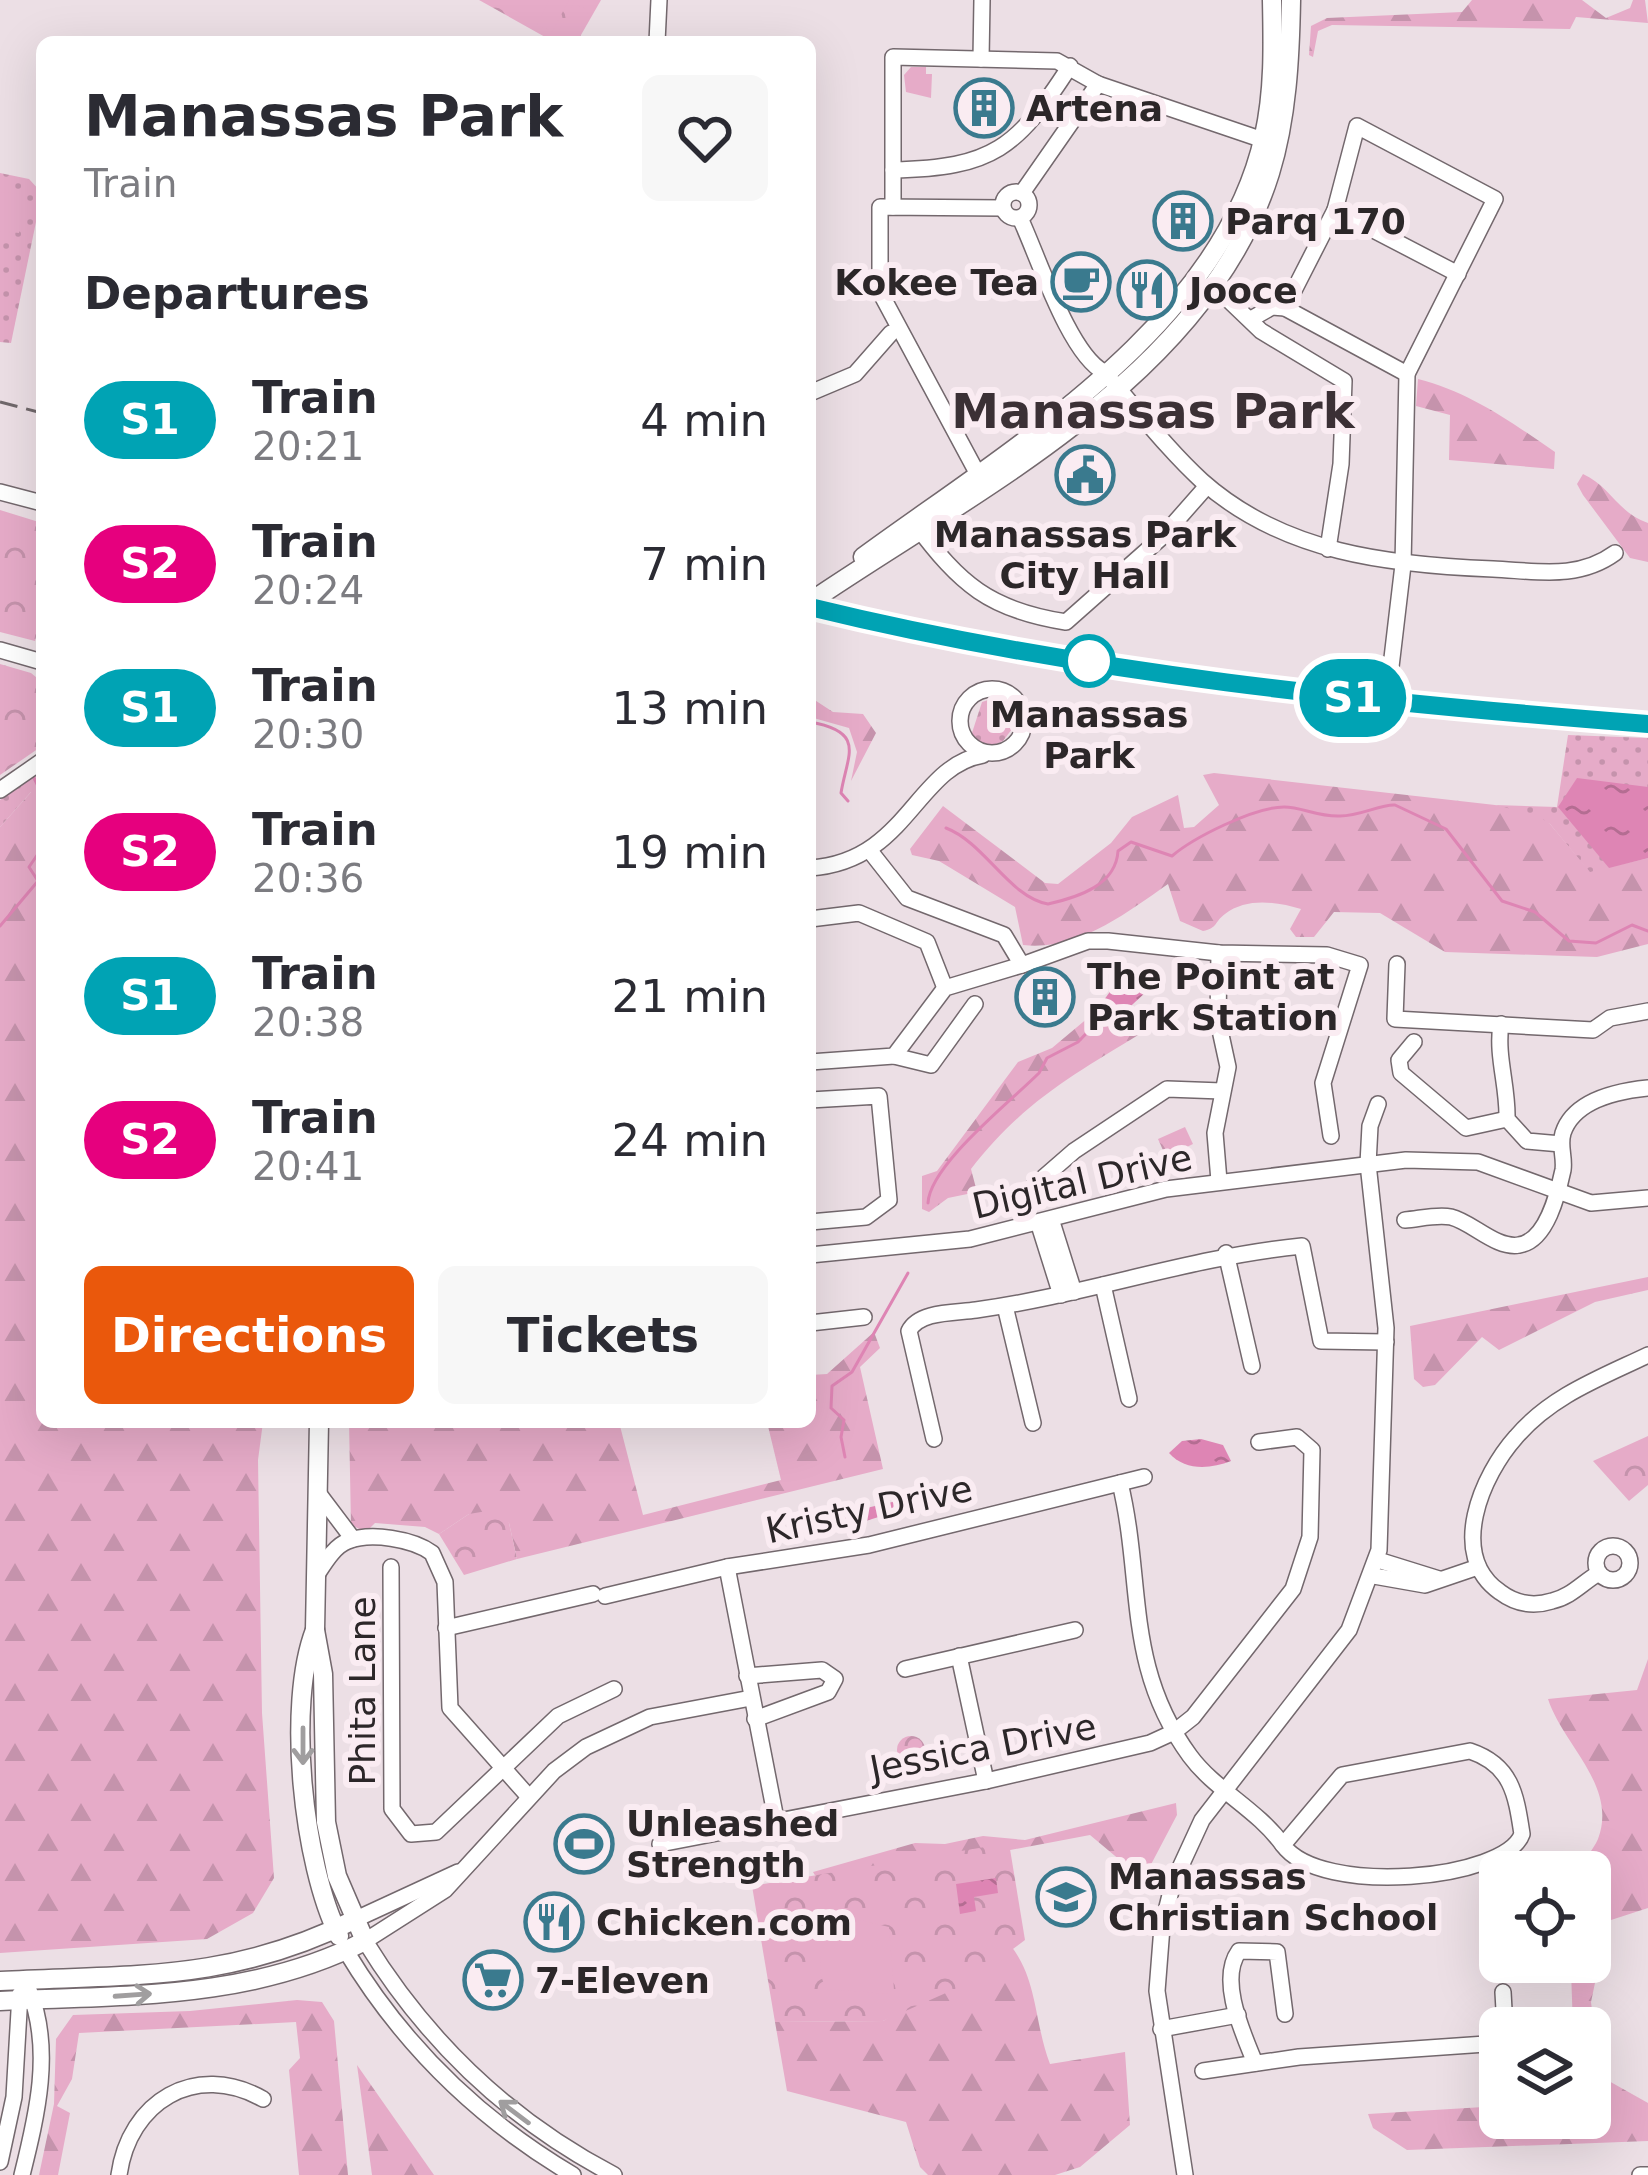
<!DOCTYPE html>
<html lang="en">
<head>
<meta charset="utf-8">
<style>
  body { margin:0; font-family:"DejaVu Sans",sans-serif; background:#f7f7f7; color:#2b2b33; height:100vh; display:flex; flex-direction:column; font-size:45px; white-space:nowrap }
  * { box-sizing:border-box; margin:0 }
  p { font-size:39px; color:#7c7c81 }
  .icon { flex:none; width:66px; height:66px; fill:none; stroke:currentColor; stroke-width:2; stroke-linecap:round; stroke-linejoin:round }
  .map { position:relative; flex:1; overflow:hidden }
  .sheet { position:absolute; left:36px; top:36px; width:780px; height:1392px; display:flex; flex-direction:column; background:#fff; border-radius:18px; box-shadow:0 12px 48px #0002 }
  .sheet>* { flex:none }
  .badge { padding:0 24px; border-radius:39px; font-size:42px; line-height:78px }
  .fabs { position:absolute; left:1479px; top:1851px; display:grid; gap:24px }
  .fabs a { display:grid; place-items:center; width:132px; height:132px; border-radius:18px; background:#fff; box-shadow:0 12px 48px #0002; font-size:60px }
  .map>.badge { position:absolute; translate:-50% -50%; box-shadow:0 0 0 6px #fff }
  h2 { padding:0 48px; font-size:45px; line-height:108px }
  .round { display:grid; place-items:center; flex:none; width:126px; height:126px; border-radius:18px; background:#f7f7f7 }
  .overview { display:flex; align-items:center; justify-content:space-between; height:204px; padding:0 48px }
  h1 { font-size:57px; font-weight:600; line-height:90px }
  .primary-button { display:flex; gap:24px; margin-top:auto; padding:24px 48px }
  .primary-button a { flex:1; height:138px; border-radius:18px; background:#ea580c; color:#fff; font-size:48px; font-weight:600; line-height:138px; text-align:center }
  .primary-button a+a { background:#f7f7f7; color:#2b2b33 }
  ul { padding:0; list-style:none }
  li { display:flex; align-items:center; gap:36px; height:144px; padding:0 48px }
  li div { flex:1 }
  li b { display:block; font-size:45px }
  li em { font-style:normal }
  li .badge { min-width:132px; font-weight:700; text-align:center }
  .map>svg:first-child { display:block }
  .grass { fill:url(#grass-dots) }
  .forest { fill:url(#forest-firs) }
  .park { fill:url(#park-crowns) }
  .pitch { fill:#e6abc8 }
  .water { fill:url(#water-ripples) }
  .lines { fill:none; stroke-linecap:round; stroke-linejoin:round }
  .stream { stroke:#de85b4; stroke-width:3 }
  .minor-casing { stroke:#73686d; stroke-width:18 }
  .major-casing { stroke:#73686d; stroke-width:21 }
  .minor { stroke:#fff; stroke-width:15 }
  .major { stroke:#fff; stroke-width:18 }
  .rail { stroke:#70686b; stroke-width:3; stroke-dasharray:18 9; stroke-linecap:butt }
  .oneway { stroke:#a09e9f }
  .line-casing { stroke:#fff; stroke-width:27 }
  .line { stroke:#00a3b4; stroke-width:18 }
  .stop-dot { fill:#fff; stroke:#00a3b4; stroke-width:6 }
  .labels { text-anchor:middle; stroke-width:12; stroke-linejoin:round; paint-order:stroke }
  .poi-label { font-size:36px; font-weight:bold; fill:#2c2729; stroke:#faecf2; text-anchor:start }
  .stop-label { font-size:36px; font-weight:bold; fill:#2c2729; stroke:#faecf2 }
  .street-label { font-size:36px; fill:#2c2729; stroke:#faecf2 }
  .district-label { font-size:48px; font-weight:bold; fill:#3b3035; stroke:#faecf2 }
</style>
</head>
<body>
<div class="map">
<svg width="1648" height="2175" viewBox="0 0 1648 2175">
  <defs>
    <pattern id="grass-dots" width="8" height="8" patternUnits="userSpaceOnUse" patternTransform="scale(3)"><rect width="8" height="8" fill="#e6abc8"/><path d="M2 2h.1M6 6h.1" fill="none" stroke="#c593ac" stroke-width="1.8" stroke-linecap="round"/></pattern>
    <pattern id="forest-firs" width="22" height="20" patternUnits="userSpaceOnUse" patternTransform="scale(3)"><rect width="22" height="20" fill="#e6abc8"/><path d="M5 1l3.5 6h-7zM16 11l3.5 6h-7z" fill="#c593ac"/></pattern>
    <pattern id="park-crowns" width="20" height="18" patternUnits="userSpaceOnUse" patternTransform="scale(3)"><rect width="20" height="18" fill="#e6abc8"/><path d="M2 6a3 3 0 1 1 6 0M12 15a3 3 0 1 1 6 0" fill="none" stroke="#c593ac"/></pattern>
    <pattern id="water-ripples" width="26" height="14" patternUnits="userSpaceOnUse" patternTransform="scale(3)"><rect width="26" height="14" fill="#de85b4"/><path d="M2 4q2-2 4 0t4 0M15 11q2-2 4 0t4 0" fill="none" stroke="#b46d92"/></pattern>
  </defs>
  <rect width="100%" height="100%" fill="#ecdfe5"/>
  <g class="grass">
    <path d="M0,173L29,179L42,193L11,343L0,342Z"/>
    <path d="M997,697L1013,706L1015,725L1003,741L985,749L971,736L982,702Z"/>
    <path d="M1568,735L1648,738V858L1590,873L1550,824L1495,805L1557,807Z"/>
    <path d="M42,771V808L31,792L0,827V800Z"/>
  </g>
  <g class="forest">
    <path d="M1472,0H1582L1606,18L1630,8L1633,0H1645L1648,23L1576,17L1570,29L1332,25L1318,31L1313,57L1309,55L1311,26L1327,18L1462,12Z"/>
    <path d="M1418,379C1470,392 1511,422 1555,452L1554,469L1449,460L1450,415L1416,406Z"/>
    <path d="M1583,474C1610,486 1618,513 1648,523V562L1630,558L1583,495L1577,484Z"/>
    <path d="M810,697L833,712L863,714L876,733L851,781L857,752L849,728L810,717Z"/>
    <path d="M1214,773L1495,805L1537,815L1550,824L1590,872L1648,858V944L1597,957L1445,952L1380,913L1334,912L1314,937H1296L1290,929L1301,909C1277,902 1247,897 1225,914C1214,922 1218,928 1203,931L1180,921L1168,884C1125,914 1078,951 1023,945L1015,907L939,861L912,855L910,849L943,806L1045,883L1058,884L1111,843L1132,817L1178,795L1184,828L1194,827L1219,805L1203,775Z"/>
    <path d="M32,791L42,804V1422H263L258,1460L262,1713L274,1878L253,1913L207,1939L0,1953V827Z"/>
    <path d="M1146,1005L1143,1032C1073,1075 1023,1102 971,1169L977,1192L948,1198L929,1212L922,1209V1176L937,1171L1018,1062L1052,1048L1089,1017L1107,1022L1111,1029L1128,1030Z"/>
    <path d="M1648,1277V1290L1595,1302L1499,1350L1482,1337L1435,1385L1423,1387L1414,1379L1410,1326Z"/>
    <path d="M874,1332L880,1348L860,1367L883,1469L517,1559L509,1523L469,1514L439,1534L425,1527L375,1523L366,1532L351,1525L349,1422H619L643,1515L781,1480L767,1422H810V1375L827,1374Z"/>
    <path d="M1648,1659V1908L1608,1921L1591,2002L1600,2076L1648,2103V2141L1407,2150L1373,2128L1368,2114L1500,2106V2118H1590V2028H1573L1571,1970L1540,1971L1538,1962H1590V1872H1577C1583,1861 1593,1850 1598,1839C1618,1786 1563,1745 1548,1699L1637,1690Z"/>
    <path d="M1176,1803L1177,1815L1146,1874L1139,1876L1090,1835L1005,1851L973,1849L953,1861L816,1877L813,1872L915,1843L945,1844L983,1836L1025,1840Z"/>
    <path d="M1011,1946C1038,1981 1034,2022 1050,2064L1125,2052L1130,2125L1080,2167L1055,2175H928L920,2167L906,2122L787,2091L775,2022L883,2021Z"/>
    <path d="M297,2000L322,2002L334,2021L348,2175H299L289,2070L300,2058L296,2022L79,2033L72,2079L57,2106L70,2113L58,2175H39L54,2104L56,2039L73,2015L190,2011Z"/>
    <path d="M357,2065L434,2175H372Z"/>
  </g>
  <g class="park">
    <path d="M479,0H601L577,42H554Z"/>
    <path d="M0,510L42,523V615L35,641L0,632Z"/>
    <path d="M0,664L31,673L42,682V746L0,775Z"/>
    <path d="M1185,1127L1193,1144L1166,1157L1158,1139Z"/>
    <path d="M1648,1436V1485L1629,1501L1593,1461Z"/>
    <path d="M493,1510L509,1523L517,1559L464,1575L439,1534L469,1514Z"/>
    <circle cx="911" cy="1750" r="14"/>
    <path d="M1009,1843L1025,1940L966,1984L883,2021L775,2022L752,1886Z"/>
  </g>
  <g class="pitch">
    <path d="M549,0H569L552,32L537,24Z"/>
    <path d="M574,3L589,11L569,42L556,36Z"/>
    <path d="M911,67H926V74H932L931,98L906,92L904,75Z"/>
    <path d="M0,192L23,194L19,233L0,231Z"/>
    <path d="M860,1920L889,1927L894,1990L889,1994L826,1989C811,1958 825,1928 860,1920Z"/>
  </g>
  <g class="water">
    <path d="M1577,778L1648,787V858L1609,868L1558,807Z"/>
    <path d="M1144,971L1150,981L1147,991L1119,1017L1105,1014L1101,1004L1120,978Z"/>
    <path d="M1201,1439L1223,1445L1231,1461C1210,1469 1185,1471 1169,1453L1182,1441Z"/>
    <path d="M901,1500L904,1509L853,1525L819,1529L810,1521Z"/>
    <path d="M996,1878L998,1893L974,1897L976,1911L960,1914L956,1884Z"/>
  </g>
  <g class="lines">
    <g class="stream">
      <path d="M810,722C867,732 847,755 841,793L848,801"/>
      <path d="M34,778L42,794"/>
      <path d="M946,828C985,843 1009,897 1048,904C1079,897 1116,885 1118,851L1131,842L1172,856C1193,838 1254,807 1284,807C1302,807 1318,817 1340,816C1360,816 1381,804 1395,805L1446,829L1502,901L1535,912L1569,941L1596,943L1632,925L1648,931"/>
      <path d="M0,926L38,881L29,867L42,848"/>
      <path d="M928,1203C930,1165 1009,1103 1039,1073L1047,1058L1078,1042L1105,1014"/>
      <path d="M845,1457L841,1437L844,1420L831,1408L832,1386L852,1372L908,1273"/>
    </g>
    <g class="minor-casing">
      <g id="minor">
        <path d="M657,42L659,0"/>
        <path d="M981,59L982,0"/>
        <path d="M893,170C993,168 1017,148 1070,66"/>
        <circle cx="1016" cy="205" r="13"/>
        <path d="M1022,193L1098,84"/>
        <path d="M893,207V57L1057,61L1098,84L1269,142"/>
        <path d="M1335,210L1458,274"/>
        <path d="M1020,218C1038,256 1069,354 1104,372C1136,408 1166,448 1202,481C1283,553 1389,565 1493,569C1537,571 1578,580 1615,553"/>
        <path d="M1214,286L1261,331L1344,381L1341,464L1328,549"/>
        <path d="M1285,308L1335,210L1357,126L1495,199L1407,374L1403,565L1390,675"/>
        <path d="M1251,319L1272,307L1285,308L1407,374"/>
        <path d="M810,393L855,374L891,333"/>
        <path d="M982,482L880,292V207L1003,208"/>
        <path d="M0,492L42,503"/>
        <path d="M915,524C960,584 989,610 1066,622L1162,537L1207,486"/>
        <path d="M0,650L42,662"/>
        <circle cx="992" cy="721" r="32"/>
        <path d="M0,790L42,761"/>
        <path d="M870,851L907,898L1004,935L1022,965L1088,941H1108L1219,953L1327,955L1360,965L1323,1083L1331,1136"/>
        <path d="M810,868C907,862 916,766 983,755"/>
        <path d="M810,919L859,913L927,942L945,988"/>
        <path d="M1397,964L1395,1019L1593,1030L1610,1018L1648,1011"/>
        <path d="M1501,1024C1496,1056 1508,1086 1507,1119L1527,1141L1561,1144"/>
        <path d="M1414,1042L1399,1060L1401,1073L1466,1128L1507,1119"/>
        <path d="M894,1056L931,1065L975,1004"/>
        <path d="M810,1062L894,1056L945,988L1022,965"/>
        <path d="M810,1100L879,1096L889,1200L866,1217L810,1222"/>
        <path d="M1219,1181L1215,1133L1228,1067L1218,1021L1219,953"/>
        <path d="M1020,1198L1074,1151L1167,1089L1222,1091"/>
        <path d="M1405,1220C1419,1219 1437,1214 1451,1217C1472,1222 1496,1249 1519,1245C1547,1241 1558,1193 1563,1170C1565,1157 1559,1146 1563,1133C1574,1100 1618,1091 1648,1088"/>
        <path d="M1052,1222L1074,1292"/>
        <path d="M1039,1225L1061,1295"/>
        <path d="M1226,1253L1252,1366"/>
        <path d="M810,1255L970,1239L1166,1189L1406,1160L1478,1162L1591,1203L1648,1198"/>
        <path d="M1103,1285L1129,1399"/>
        <path d="M1005,1306L1033,1423"/>
        <path d="M810,1323L864,1317"/>
        <path d="M934,1439L909,1331C919,1311 954,1313 976,1310C1086,1295 1190,1257 1302,1246L1321,1341L1386,1342"/>
        <path d="M1120,1483C1144,1582 1124,1666 1190,1756C1215,1790 1257,1809 1283,1845"/>
        <path d="M319,1494L353,1539"/>
        <circle cx="1613" cy="1563" r="17"/>
        <path d="M1378,1560L1439,1579"/>
        <path d="M391,1567L392,1809L411,1834L436,1832L558,1716L614,1689"/>
        <path d="M727,1567L776,1819"/>
        <path d="M1599,1573C1583,1582 1571,1597 1552,1601C1533,1607 1516,1604 1500,1592C1447,1555 1482,1475 1516,1437C1551,1396 1600,1378 1648,1355"/>
        <path d="M316,1576C324,1564 334,1546 348,1541C371,1532 413,1539 432,1553L445,1582L450,1708L529,1797"/>
        <path d="M1374,1576L1425,1585L1478,1567"/>
        <path d="M605,1596L727,1567L869,1545L1144,1477"/>
        <path d="M446,1628L593,1594"/>
        <path d="M959,1656L986,1781"/>
        <path d="M905,1669L1075,1630"/>
        <path d="M747,1676L822,1670L835,1679L828,1692L755,1719"/>
        <path d="M1470,1751C1512,1765 1516,1795 1522,1834C1506,1880 1320,1897 1283,1845L1342,1775Z"/>
        <path d="M660,1844L986,1781L1150,1743L1174,1732L1193,1717L1293,1589L1310,1537L1312,1450L1297,1437L1259,1442"/>
        <path d="M354,1920L458,1872"/>
        <path d="M346,1951C402,2044 480,2120 573,2175"/>
        <path d="M1503,1992L1505,2028"/>
        <path d="M1161,2029L1238,2015"/>
        <path d="M1255,2063C1243,2033 1218,1980 1239,1951L1277,1952L1285,2014"/>
        <path d="M1203,2071L1299,2057L1500,2043"/>
        <path d="M0,2162L14,2097L20,1994"/>
        <path d="M22,2175C37,2115 53,2049 29,1990"/>
        <path d="M119,2175C129,2102 195,2061 263,2099"/>
        <path d="M614,2175C509,2120 427,2042 365,1941L445,1890L554,1771L586,1747L650,1717L751,1698"/>
        <path d="M1185,2175L1157,1991L1162,1927L1173,1883L1202,1820L1349,1630L1379,1550L1386,1328L1368,1164L1370,1126L1378,1104"/>
        <path d="M1640,2175H1648"/>
      </g>
    </g>
    <g class="major-casing">
      <g id="major">
        <path d="M863,557C1009,450 1222,326 1264,136C1274,91 1273,46 1272,0"/>
        <path d="M810,602C974,490 1207,377 1270,173C1287,118 1290,57 1291,0"/>
        <path d="M315,1630C286,1705 303,1864 339,1936"/>
        <path d="M0,1981C135,1974 229,1982 354,1920"/>
        <path d="M0,2001C125,1995 250,2000 365,1941L337,1876L326,1822L323,1674L315,1630L319,1422"/>
      </g>
    </g>
    <use href="#minor" class="minor"/>
    <use href="#major" class="major"/>
    <g class="rail">
      <path d="M0,402L42,413"/>
      <path d="M810,607C1084,673 1367,704 1648,724"/>
    </g>
  </g>
  <defs><path id="oneway-shaft" d="M-6 0H5M1.5-3L5.5 0L1.5 3" fill="none" stroke-width="1.6" stroke-linecap="round" stroke-linejoin="round" transform="scale(3)"/></defs>
  <g class="oneway">
    <use href="#oneway-shaft" transform="translate(303 1746) rotate(90)"/>
    <use href="#oneway-shaft" transform="translate(133 1995) rotate(-4)"/>
    <use href="#oneway-shaft" transform="translate(514 2112) rotate(-143)"/>
  </g>
  <g class="lines">
    <g class="line-casing">
      <path id="line" d="M810,607C1084,674 1367,702 1648,724"/>
    </g>
    <use href="#line" class="line"/>
  </g>
  <defs>
    <g id="building-ring" transform="scale(3)"><circle r="9.5" fill="#faecf2" stroke="#3a7a8e" stroke-width="1.5"/><path d="M-4-6H4V6H1V3H-1V6H-4ZM-2.5-4.3h1.7v1.8h-1.7ZM.8-4.3h1.7v1.8H.8ZM-2.5-1h1.7V.8h-1.7ZM.8-1h1.7V.8H.8Z" fill="#3a7a8e"/></g>
    <g id="cafe-ring" transform="scale(3)"><circle r="9.5" fill="#faecf2" stroke="#3a7a8e" stroke-width="1.5"/><path d="M-5.5-4.5H6V0H3Q3 3.5 0 3.5H-2.5Q-5.5 3.5-5.5 0ZM3-3.2v2h1.7v-2ZM-6 4.5H4V6H-6Z" fill="#3a7a8e"/></g>
    <g id="restaurant-ring" transform="scale(3)"><circle r="9.5" fill="#faecf2" stroke="#3a7a8e" stroke-width="1.5"/><path d="M-5-6h1v4h1v-4h1v4h1v-4h1v5L-1.5 .5V6h-2V.5L-5-1ZM5-6V6H3V1.5H1.5Q1.5-4 5-6Z" fill="#3a7a8e"/></g>
    <g id="civic-ring" transform="scale(3)"><circle r="9.5" fill="#faecf2" stroke="#3a7a8e" stroke-width="1.5"/><path d="M-.6-6.5H3V-4.5H.6V-3L4-1V1h2V6H-6V1h2V-1L-.6-3ZM-1.2 2.5V6h2.4V2.5Z" fill="#3a7a8e"/></g>
    <g id="stadium-ring" transform="scale(3)"><circle r="9.5" fill="#faecf2" stroke="#3a7a8e" stroke-width="1.5"/><path d="M0-5a6.5 5 0 1 0 0 10a6.5 5 0 1 0 0-10ZM-3.5-1.8h7v3.6h-7Z" fill="#3a7a8e"/></g>
    <g id="school-ring" transform="scale(3)"><circle r="9.5" fill="#faecf2" stroke="#3a7a8e" stroke-width="1.5"/><path d="M0-5L7-2L0 1L-7-2ZM-4 1L0 2.5L4 1V4Q0 6-4 4Z" fill="#3a7a8e"/></g>
    <g id="supermarket-ring" transform="scale(3)"><circle r="9.5" fill="#faecf2" stroke="#3a7a8e" stroke-width="1.5"/><path d="M-6-5.5h2.5l.6 2H6L4.5 2H-2.5L-4.4-4H-6ZM-1.5 3.2a1.3 1.3 0 1 0 .1 0ZM3 3.2a1.3 1.3 0 1 0 .1 0Z" fill="#3a7a8e"/></g>
  </defs>
  <g fill-rule="evenodd">
    <use href="#building-ring" x="984" y="108"/>
    <use href="#building-ring" x="1183" y="221"/>
    <use href="#cafe-ring" x="1081" y="282"/>
    <use href="#restaurant-ring" x="1147" y="290"/>
    <use href="#civic-ring" x="1085" y="475"/>
    <use href="#building-ring" x="1045" y="997"/>
    <use href="#stadium-ring" x="584" y="1844"/>
    <use href="#school-ring" x="1066" y="1897"/>
    <use href="#restaurant-ring" x="554" y="1922"/>
    <use href="#supermarket-ring" x="493" y="1980"/>
  </g>
  <circle class="stop-dot" cx="1089" cy="661" r="24"/>
  <g class="labels">
    <g class="poi-label">
      <text x="1026" y="121">Artena</text>
      <text x="1225" y="234">Parq 170</text>
      <text x="1039" y="295" text-anchor="end">Kokee Tea</text>
      <text x="1189" y="303">Jooce</text>
      <text x="1085" y="547" text-anchor="middle">Manassas Park<tspan x="1085" dy="41">City Hall</tspan></text>
      <text x="1087" y="989">The Point at<tspan x="1087" dy="41">Park Station</tspan></text>
      <text x="626" y="1836">Unleashed<tspan x="626" dy="41">Strength</tspan></text>
      <text x="1108" y="1889">Manassas<tspan x="1108" dy="41">Christian School</tspan></text>
      <text x="596" y="1935">Chicken.com</text>
      <text x="535" y="1993">7-Eleven</text>
    </g>
    <g class="stop-label">
      <text x="1089" y="727">Manassas<tspan x="1089" dy="41">Park</tspan></text>
    </g>
    <g class="street-label">
      <text transform="translate(1082 1181) rotate(-13)" y="13">Digital Drive</text>
      <text transform="translate(869 1509) rotate(-12)" y="13">Kristy Drive</text>
      <text transform="translate(362 1691) rotate(-90)" y="13">Phita Lane</text>
      <text transform="translate(983 1747) rotate(-11)" y="13">Jessica Drive</text>
    </g>
    <g class="district-label">
      <text x="1153" y="428">Manassas Park</text>
    </g>
  </g>
</svg>
<div class="fabs">
<a><svg class="icon" aria-label="locate" viewBox="0 0 24 24"><circle cx="12" cy="12" r="6"/><path d="M12 2v4M12 18v4M2 12h4M18 12h4"/></svg></a>
<a><svg class="icon" aria-label="layers" viewBox="0 0 24 24"><path d="M12 4l9 5-9 5-9-5zM3 14l9 5 9-5"/></svg></a>
</div>
<b class="badge" style="left:1353px;top:698px;background:#00a3b4;color:#fff">S1</b>
<section class="sheet">
<div class="overview"><div><h1>Manassas Park</h1><p>Train</p></div><a class="round"><svg class="icon" aria-label="heart" viewBox="0 0 24 24"><path d="M12 20l-8-8c-3-5 5-10 8-4 3-6 11-1 8 4z"/></svg></a></div>
<h2>Departures</h2>
<ul>
<li><span class="badge" style="background:#00a3b4;color:#fff">S1</span><div><b>Train</b><p>20:21</p></div><em>4 min</em></li>
<li><span class="badge" style="background:#e6007e;color:#fff">S2</span><div><b>Train</b><p>20:24</p></div><em>7 min</em></li>
<li><span class="badge" style="background:#00a3b4;color:#fff">S1</span><div><b>Train</b><p>20:30</p></div><em>13 min</em></li>
<li><span class="badge" style="background:#e6007e;color:#fff">S2</span><div><b>Train</b><p>20:36</p></div><em>19 min</em></li>
<li><span class="badge" style="background:#00a3b4;color:#fff">S1</span><div><b>Train</b><p>20:38</p></div><em>21 min</em></li>
<li><span class="badge" style="background:#e6007e;color:#fff">S2</span><div><b>Train</b><p>20:41</p></div><em>24 min</em></li>
</ul>
<div class="primary-button"><a>Directions</a><a>Tickets</a></div>
</section>
</div>
</body>
</html>
